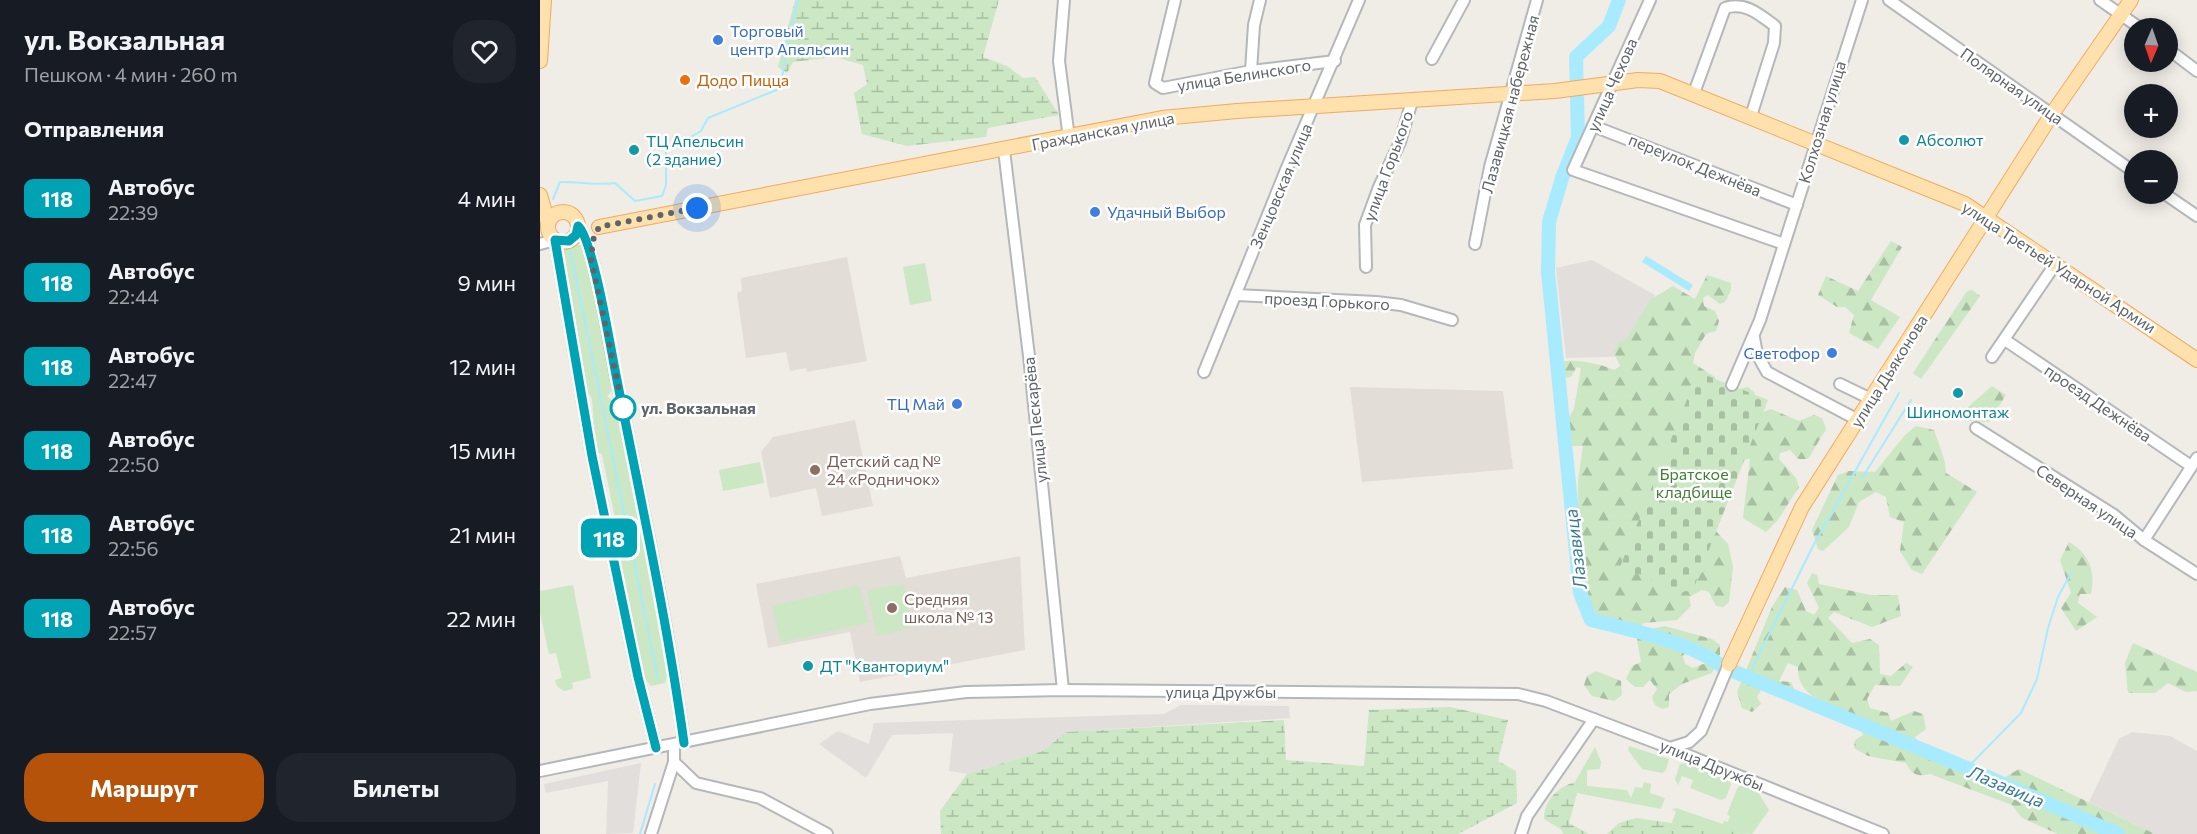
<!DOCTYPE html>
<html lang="ru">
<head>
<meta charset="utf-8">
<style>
  body { margin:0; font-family:Commissioner,sans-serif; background:#20242c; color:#f1f3f6; height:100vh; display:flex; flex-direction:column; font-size:22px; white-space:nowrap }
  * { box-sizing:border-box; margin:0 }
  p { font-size:20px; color:#9ea1a6 }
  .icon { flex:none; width:33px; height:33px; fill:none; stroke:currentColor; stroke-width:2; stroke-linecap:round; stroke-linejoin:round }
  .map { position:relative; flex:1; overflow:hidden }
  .side { display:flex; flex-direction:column; background:#171b24; width:540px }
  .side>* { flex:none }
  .badge { padding:0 12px; border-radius:9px; font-size:21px; line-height:39px }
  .needle { width:39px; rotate:182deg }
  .controls { position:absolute; left:1584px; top:18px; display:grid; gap:12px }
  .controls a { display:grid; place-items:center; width:54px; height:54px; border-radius:50%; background:#171b24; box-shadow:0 3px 15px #0003; font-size:30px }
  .you { position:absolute; width:30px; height:30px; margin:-15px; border:4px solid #fff; border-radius:50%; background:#1a73e8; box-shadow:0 0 0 9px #1a73e833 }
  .map>.badge { position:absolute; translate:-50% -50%; box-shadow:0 0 0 3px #fff }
  h2 { padding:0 24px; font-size:22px; line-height:54px }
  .round { display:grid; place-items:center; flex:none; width:63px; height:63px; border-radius:24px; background:#20242c }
  .head { display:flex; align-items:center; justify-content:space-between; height:102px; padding:0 24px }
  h1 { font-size:28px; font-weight:700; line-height:45px }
  .primary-button { display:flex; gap:12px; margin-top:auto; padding:12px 24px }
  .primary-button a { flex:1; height:69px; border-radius:24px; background:#b45309; color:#fff; font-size:24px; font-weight:700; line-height:69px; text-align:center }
  .primary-button a+a { background:#20242c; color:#f1f3f6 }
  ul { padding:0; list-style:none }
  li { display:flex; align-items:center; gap:18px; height:84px; padding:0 24px }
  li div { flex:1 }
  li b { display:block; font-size:22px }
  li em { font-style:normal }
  li .badge { min-width:66px; font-weight:700; text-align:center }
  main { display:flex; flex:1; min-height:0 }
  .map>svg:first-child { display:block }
  .industrial { fill:#e2dedb }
  .education { fill:#e3ddd7 }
  .green { fill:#cbe7c3 }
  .forest { fill:url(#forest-firs) }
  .wetland { fill:url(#wetland-marsh) }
  .cemetery { fill:url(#cemetery-stones) }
  .water { fill:#a8ebff }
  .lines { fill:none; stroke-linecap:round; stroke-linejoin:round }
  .stream { stroke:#a8ebff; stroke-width:2 }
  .river { stroke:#a8ebff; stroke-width:14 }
  .minor-casing { stroke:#b4b8bb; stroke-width:14 }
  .major-casing { stroke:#f2aa5e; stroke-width:16 }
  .minor { stroke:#fff; stroke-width:10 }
  .major { stroke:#ffe1ad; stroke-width:14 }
  .line-casing { stroke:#fff; stroke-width:14 }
  .line { stroke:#00a3b4; stroke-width:9 }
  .walk { stroke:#5e6467; stroke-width:6; stroke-dasharray:0 10.8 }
  .shop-dot { fill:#3f7fe0; stroke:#fff; stroke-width:2 }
  .food-dot { fill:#e8710a; stroke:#fff; stroke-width:2 }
  .culture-dot { fill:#0f9aa8; stroke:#fff; stroke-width:2 }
  .stop-dot { fill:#fff; stroke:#00a3b4; stroke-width:3 }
  .education-dot { fill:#8d6e63; stroke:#fff; stroke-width:2 }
  .labels { text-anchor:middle; stroke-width:5; stroke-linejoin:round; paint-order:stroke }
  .shop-label { font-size:16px; fill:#366cbe; stroke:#fff; text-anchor:start }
  .street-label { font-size:16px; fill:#5e6467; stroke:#fff }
  .food-label { font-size:16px; fill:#c56008; stroke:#fff; text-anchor:start }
  .culture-label { font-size:16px; fill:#0d838f; stroke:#fff; text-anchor:start }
  .stop-label { font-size:16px; font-weight:bold; fill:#5e6467; stroke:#fff; text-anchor:start }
  .education-label { font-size:16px; fill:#785e54; stroke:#fff; text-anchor:start }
  .park-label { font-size:16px; fill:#408033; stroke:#fff }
  .water-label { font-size:18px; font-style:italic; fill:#3a7b97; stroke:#fff }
</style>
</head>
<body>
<main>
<section class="side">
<div class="head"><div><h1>ул. Вокзальная</h1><p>Пешком · 4 мин · 260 m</p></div><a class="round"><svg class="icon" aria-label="heart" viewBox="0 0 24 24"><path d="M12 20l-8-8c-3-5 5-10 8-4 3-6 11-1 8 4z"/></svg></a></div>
<h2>Отправления</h2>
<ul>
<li><span class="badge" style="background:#00a3b4;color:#fff">118</span><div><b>Автобус</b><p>22:39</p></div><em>4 мин</em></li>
<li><span class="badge" style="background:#00a3b4;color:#fff">118</span><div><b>Автобус</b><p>22:44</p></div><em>9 мин</em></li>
<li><span class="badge" style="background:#00a3b4;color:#fff">118</span><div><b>Автобус</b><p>22:47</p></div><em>12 мин</em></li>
<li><span class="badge" style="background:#00a3b4;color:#fff">118</span><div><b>Автобус</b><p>22:50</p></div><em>15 мин</em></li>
<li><span class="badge" style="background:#00a3b4;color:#fff">118</span><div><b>Автобус</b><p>22:56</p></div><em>21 мин</em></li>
<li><span class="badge" style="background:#00a3b4;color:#fff">118</span><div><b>Автобус</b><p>22:57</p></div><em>22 мин</em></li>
</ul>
<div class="primary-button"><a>Маршрут</a><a>Билеты</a></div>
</section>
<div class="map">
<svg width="1657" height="834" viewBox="0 0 1657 834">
  <defs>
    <pattern id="forest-firs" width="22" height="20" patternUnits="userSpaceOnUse" patternTransform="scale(1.5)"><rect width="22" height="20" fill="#cbe7c3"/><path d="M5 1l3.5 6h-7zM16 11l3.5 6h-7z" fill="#a8bfa2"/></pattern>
    <pattern id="wetland-marsh" width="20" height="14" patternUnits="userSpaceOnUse" patternTransform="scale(1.5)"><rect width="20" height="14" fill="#cbe7c3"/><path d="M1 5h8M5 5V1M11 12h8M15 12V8" fill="none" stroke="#a8bfa2"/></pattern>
    <pattern id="cemetery-stones" width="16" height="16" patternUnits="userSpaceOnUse" patternTransform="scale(1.5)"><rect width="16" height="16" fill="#cbe7c3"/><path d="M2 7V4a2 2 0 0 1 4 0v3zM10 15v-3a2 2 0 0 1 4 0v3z" fill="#a8bfa2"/></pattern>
  </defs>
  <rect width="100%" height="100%" fill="#f0ece6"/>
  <g class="industrial">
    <path d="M1052,260L1115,295L1095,356L1026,358L1016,268Z"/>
    <path d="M641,705L749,706L750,718L526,732L503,751L427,774L409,771L413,733L352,735L326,778L279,744L298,731L329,744L334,723L624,714Z"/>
    <path d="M1592,732L1630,736L1657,751V834H1615L1549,802L1579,739Z"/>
    <path d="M101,763L93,833L66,834L68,781L6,793L4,784Z"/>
  </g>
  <g class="education">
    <path d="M307,257L327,361L267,372L266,368L250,371L246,352L206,358L197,293L202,291L201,278Z"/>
    <path d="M810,387L963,391L973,469L822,482Z"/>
    <path d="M315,420L333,506L282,516L276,488L230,498L221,452L233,437Z"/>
    <path d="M360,556L366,578L480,556L485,650L320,682L310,632L228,648L216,584Z"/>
  </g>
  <g class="green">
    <path d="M31,245H45L74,389L67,396L77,405L129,670L125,683L111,686L102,675L74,542L79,538L62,454L56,452L52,399L49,393L44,391L15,249Z"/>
    <path d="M385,263L392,301L370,305L363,267Z"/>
    <path d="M220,462L224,483L183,491L179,470Z"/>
    <path d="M364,584L371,628L337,636L327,590Z"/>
    <path d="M33,585L51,678L32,683L33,689L24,691L17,686L15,680L22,678L16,653L9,654L0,613V591Z"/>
    <path d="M319,585L329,622L241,643L232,606Z"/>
    <path d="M1089,746L1129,759L1126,770L1122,773L1102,769L1088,750Z"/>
    <path d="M1055,747L1061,762L1060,769L1047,770V786L1087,790L1091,798L1095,787L1102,788L1104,782L1111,784L1110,793L1125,798L1121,809L1037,793L1035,782Z"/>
    <path d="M1150,762L1189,777L1191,784L1186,798L1181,800L1150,788L1153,780L1142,776L1138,785L1135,779L1140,764Z"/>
    <path d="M1206,783L1217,790L1229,810L1212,834L1142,826L1132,823L1136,811L1132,810L1136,808L1183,824L1184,821L1188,822L1190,816L1187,814L1198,787Z"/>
  </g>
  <g class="forest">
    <path d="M1351,241L1362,247L1331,300L1360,317L1338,349L1309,333L1314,315L1305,307H1297L1278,295L1286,276L1318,291Z"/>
    <path d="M1167,275L1191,283V290L1185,302L1180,304L1168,295L1163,298L1164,306L1175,311L1179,321L1176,331L1166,334L1155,353L1153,363L1175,377L1178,384L1200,389L1208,387L1215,393L1217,410L1223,412L1231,409L1259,421L1274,415L1282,418L1286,429L1268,459H1258L1250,450L1240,453L1239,459L1256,478L1259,487L1237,521L1226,532L1203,518L1210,459L1200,460L1174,529L1188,544L1193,567L1189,602L1183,607L1176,606L1169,592L1162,590L1149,597L1151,606L1137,620L1104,623L1097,630L1052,616L1045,577L1039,569L1038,481L1043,446H1032L1027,441L1028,419L1034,409L1041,368L1037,367L1031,377L1024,378L1019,371L1021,363C1030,357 1064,365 1074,370L1080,366L1074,353L1078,343L1088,337L1110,300L1133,286L1155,299Z"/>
    <path d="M1432,290L1440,296L1381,379L1373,373L1427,291Z"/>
    <path d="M1452,386L1466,395L1449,422L1421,420V413Z"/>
    <path d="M1376,426L1394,430L1405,462L1406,473L1437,492L1382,574L1372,570L1360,551L1364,522L1350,517L1346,497L1336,492L1319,502L1309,527L1283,551L1278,549L1272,530L1298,475L1309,471L1335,472L1365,435Z"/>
    <path d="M1529,542C1549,554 1556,571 1551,594H1540L1538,603L1557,617L1536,631L1521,608L1531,593L1520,560Z"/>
    <path d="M1272,573L1277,575L1279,584L1331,595H1358L1361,616L1332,627L1294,612L1288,618L1312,643L1330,639L1339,645L1340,674L1351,676L1366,663L1373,667L1360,686L1335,685L1327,699L1330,708L1348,713L1351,721L1374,711L1383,714L1386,729L1375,737L1378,745L1462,779L1479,769L1615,834H1518L1482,818L1472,805L1390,774C1377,777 1372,775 1366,763L1328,756L1314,748L1315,740L1323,735L1315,718C1293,707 1256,697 1258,667L1248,663L1239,681L1251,682L1254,689L1249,696L1221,690L1217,697L1221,704L1212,712L1202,708L1197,692L1232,607L1245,587L1257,590L1266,611L1274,615L1279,608L1267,583Z"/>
    <path d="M1125,626L1172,639L1180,645V655L1175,657L1149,648L1143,656L1145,664L1153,668L1171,661L1175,667L1172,673L1142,684L1129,694V707L1122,709L1115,705L1112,697L1117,689L1110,680L1103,687H1095L1086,679L1092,666L1101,662L1097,640L1102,631Z"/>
    <path d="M1593,643L1657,672V691L1646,692L1628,683L1615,693H1588L1585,663Z"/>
    <path d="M1056,671L1081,681L1082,695L1074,701L1052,696L1044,685L1047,676Z"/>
  </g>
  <g class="wetland">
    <path d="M255,0H459L443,57L467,66L483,78L495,77L519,115L448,128L446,137L367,146L322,134L314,93L327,84L323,65L295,57L253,62L247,73L238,67Z"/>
    <path d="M910,707L968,720L958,761L976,771L977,803L918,834H401L400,811L427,774L503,751L526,732L744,720L746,760L824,766L829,710Z"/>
    <path d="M1035,782L1037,793L1029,823L1049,834H1023L1022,830L1004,819C1004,800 1018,787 1035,782Z"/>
    <path d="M1096,818L1209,834H1067L1079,823Z"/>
  </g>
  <path class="cemetery" d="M1158,372L1228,400L1151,595L1080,567Z"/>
  <path class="water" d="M1106,256L1153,285L1149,291L1102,262Z"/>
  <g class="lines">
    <g class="stream">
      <path d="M13,199L20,182C38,181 56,186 75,183L95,201L122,196L126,185V151L161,131L168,118L241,88L246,48L258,0"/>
      <path d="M30,248L118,679"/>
      <path d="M1322,478L1371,400"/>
      <path d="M1208,677L1273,546L1359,393"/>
      <path d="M1427,768L1481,713L1497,679L1508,628L1518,597L1531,573"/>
      <path d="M100,834L115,784"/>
    </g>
    <path class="river" d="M1079,0L1069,26L1036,57L1038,137L1022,178L1009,222L1008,272L1040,593L1051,620C1088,629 1154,643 1183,667L1427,768L1578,834"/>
    <g class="minor-casing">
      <g id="minor">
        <path d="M524,0L519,61L529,138"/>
        <path d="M635,0L615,83L623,88L711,71L795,61"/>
        <path d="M1110,0L1033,170L1244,244"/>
        <path d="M1349,0L1594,172"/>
        <path d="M1560,0L1600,28"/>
        <path d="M1628,49L1657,71"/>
        <path d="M892,59L924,0"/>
        <path d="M711,71L714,25L720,0"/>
        <path d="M1154,93L1185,8C1205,1 1220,15 1235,26L1234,43L1211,116"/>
        <path d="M1053,126L1257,205"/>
        <path d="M464,150L489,356L523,690"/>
        <path d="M1625,194L1657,216"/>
        <path d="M38,226C53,238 69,342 74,366C99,491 127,616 144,743"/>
        <path d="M0,244L15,240L52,456L98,677L116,748"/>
        <path d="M935,244L950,167L997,0"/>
        <path d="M826,267L825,225L839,187L860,142L872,101"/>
        <path d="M696,295L836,302L861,305L912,320"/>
        <path d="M1214,338L1217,354L1227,372L1318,420"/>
        <path d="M1465,340L1651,466"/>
        <path d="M1452,357L1516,263"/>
        <path d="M664,372L746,170L819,0"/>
        <path d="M1300,384L1331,399"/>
        <path d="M1192,385L1220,320L1322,0"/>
        <path d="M1436,428L1574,515L1604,540L1657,574"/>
        <path d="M1604,540L1657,458"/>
        <path d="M1130,748L1149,742L1161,731L1189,664"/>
        <path d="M134,762L156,783L220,798L287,834"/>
        <path d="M0,771L330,704L426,692L523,690L978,694L1006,701L1130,748L1343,834"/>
        <path d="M111,834L134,762V745"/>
        <path d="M981,834L987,816L1054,719"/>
      </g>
    </g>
    <g class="major-casing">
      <g id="major">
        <path d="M0,61L4,0"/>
        <path d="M0,195L8,223"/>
        <circle cx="23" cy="227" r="15"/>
        <path d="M59,227L622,118L697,111L1015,91L1098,80L1120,81L1425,204L1657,360"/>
        <path d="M1189,664L1262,507L1512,114L1591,0"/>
      </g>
    </g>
    <use href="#minor" class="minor"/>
    <use href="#major" class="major"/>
  </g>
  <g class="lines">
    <g class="line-casing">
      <path id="line" d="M116,748L98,677L52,456L15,240L29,241L36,235L38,226C53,238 71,350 76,375C100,497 127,619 144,743"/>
    </g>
    <use href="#line" class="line"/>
    <path class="walk" d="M83,408L51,259L53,240L59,227L157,208"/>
  </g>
  <g class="shop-dot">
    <circle cx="178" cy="40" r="6"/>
    <circle cx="555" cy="212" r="6"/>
    <circle cx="1292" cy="353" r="6"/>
    <circle cx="417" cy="404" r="6"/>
  </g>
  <circle class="food-dot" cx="145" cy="80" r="6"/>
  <g class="culture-dot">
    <circle cx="1364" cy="140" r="6"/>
    <circle cx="94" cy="150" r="6"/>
    <circle cx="1418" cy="393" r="6"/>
    <circle cx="268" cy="666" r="6"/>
  </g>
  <circle class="stop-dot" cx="83" cy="408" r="12"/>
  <g class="education-dot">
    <circle cx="275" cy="470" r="6"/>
    <circle cx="352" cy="608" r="6"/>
  </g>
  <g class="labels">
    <g class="shop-label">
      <text x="190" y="37">Торговый<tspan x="190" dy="18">центр Апельсин</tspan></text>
      <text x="567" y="218">Удачный Выбор</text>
      <text x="1280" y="359" text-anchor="end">Светофор</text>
      <text x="405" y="410" text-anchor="end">ТЦ Май</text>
    </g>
    <g class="street-label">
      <text transform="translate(704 75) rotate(-9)" y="6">улица Белинского</text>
      <text transform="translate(1072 85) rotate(-66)" y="6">улица Чехова</text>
      <text transform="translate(1472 86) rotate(35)" y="6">Полярная улица</text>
      <text transform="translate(970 104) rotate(-75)" y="6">Лазавицкая набережная</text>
      <text transform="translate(1282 122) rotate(-73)" y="6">Колхозная улица</text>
      <text transform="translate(563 131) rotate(-11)" y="6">Гражданская улица</text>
      <text transform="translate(1155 165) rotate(22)" y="6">переулок Дежнёва</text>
      <text transform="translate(848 166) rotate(-70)" y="6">улица Горького</text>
      <text transform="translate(741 186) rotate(-67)" y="6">Зенцовская улица</text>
      <text transform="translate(1519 267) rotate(33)" y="6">улица Третьей Ударной Армии</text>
      <text transform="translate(787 301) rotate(3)" y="6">проезд Горького</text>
      <text transform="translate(1349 371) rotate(-58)" y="6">улица Дьяконова</text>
      <text transform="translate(1558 403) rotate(34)" y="6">проезд Дежнёва</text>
      <text transform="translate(495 420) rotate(-96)" y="6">улица Пескарёва</text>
      <text transform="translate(1547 501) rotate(34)" y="6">Северная улица</text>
      <text x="681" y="698">улица Дружбы</text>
      <text transform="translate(1172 765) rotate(22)" y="6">улица Дружбы</text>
    </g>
    <g class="food-label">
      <text x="157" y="86">Додо Пицца</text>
    </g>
    <g class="culture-label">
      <text x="1376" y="146">Абсолют</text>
      <text x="106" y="147">ТЦ Апельсин<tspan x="106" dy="18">(2 здание)</tspan></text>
      <text x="1418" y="418" text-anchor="middle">Шиномонтаж</text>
      <text x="280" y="672">ДТ "Кванториум"</text>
    </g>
    <g class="stop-label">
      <text x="101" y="414">ул. Вокзальная</text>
    </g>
    <g class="education-label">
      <text x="287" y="467">Детский сад №<tspan x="287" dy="18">24 «Родничок»</tspan></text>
      <text x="364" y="605">Средняя<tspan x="364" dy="18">школа № 13</tspan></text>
    </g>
    <g class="park-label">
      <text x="1154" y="480">Братское<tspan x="1154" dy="18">кладбище</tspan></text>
    </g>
    <g class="water-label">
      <text transform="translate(1036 549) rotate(-97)" y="6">Лазавица</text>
      <text transform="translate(1466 787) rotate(23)" y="6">Лазавица</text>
    </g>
  </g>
</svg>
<div class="controls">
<a><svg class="needle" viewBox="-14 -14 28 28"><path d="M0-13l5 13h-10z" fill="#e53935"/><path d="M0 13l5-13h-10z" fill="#9ea1a6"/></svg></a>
<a>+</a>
<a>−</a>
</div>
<div class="you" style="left:157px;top:208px"></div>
<b class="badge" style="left:69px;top:538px;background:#00a3b4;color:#fff">118</b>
</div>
</main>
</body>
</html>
